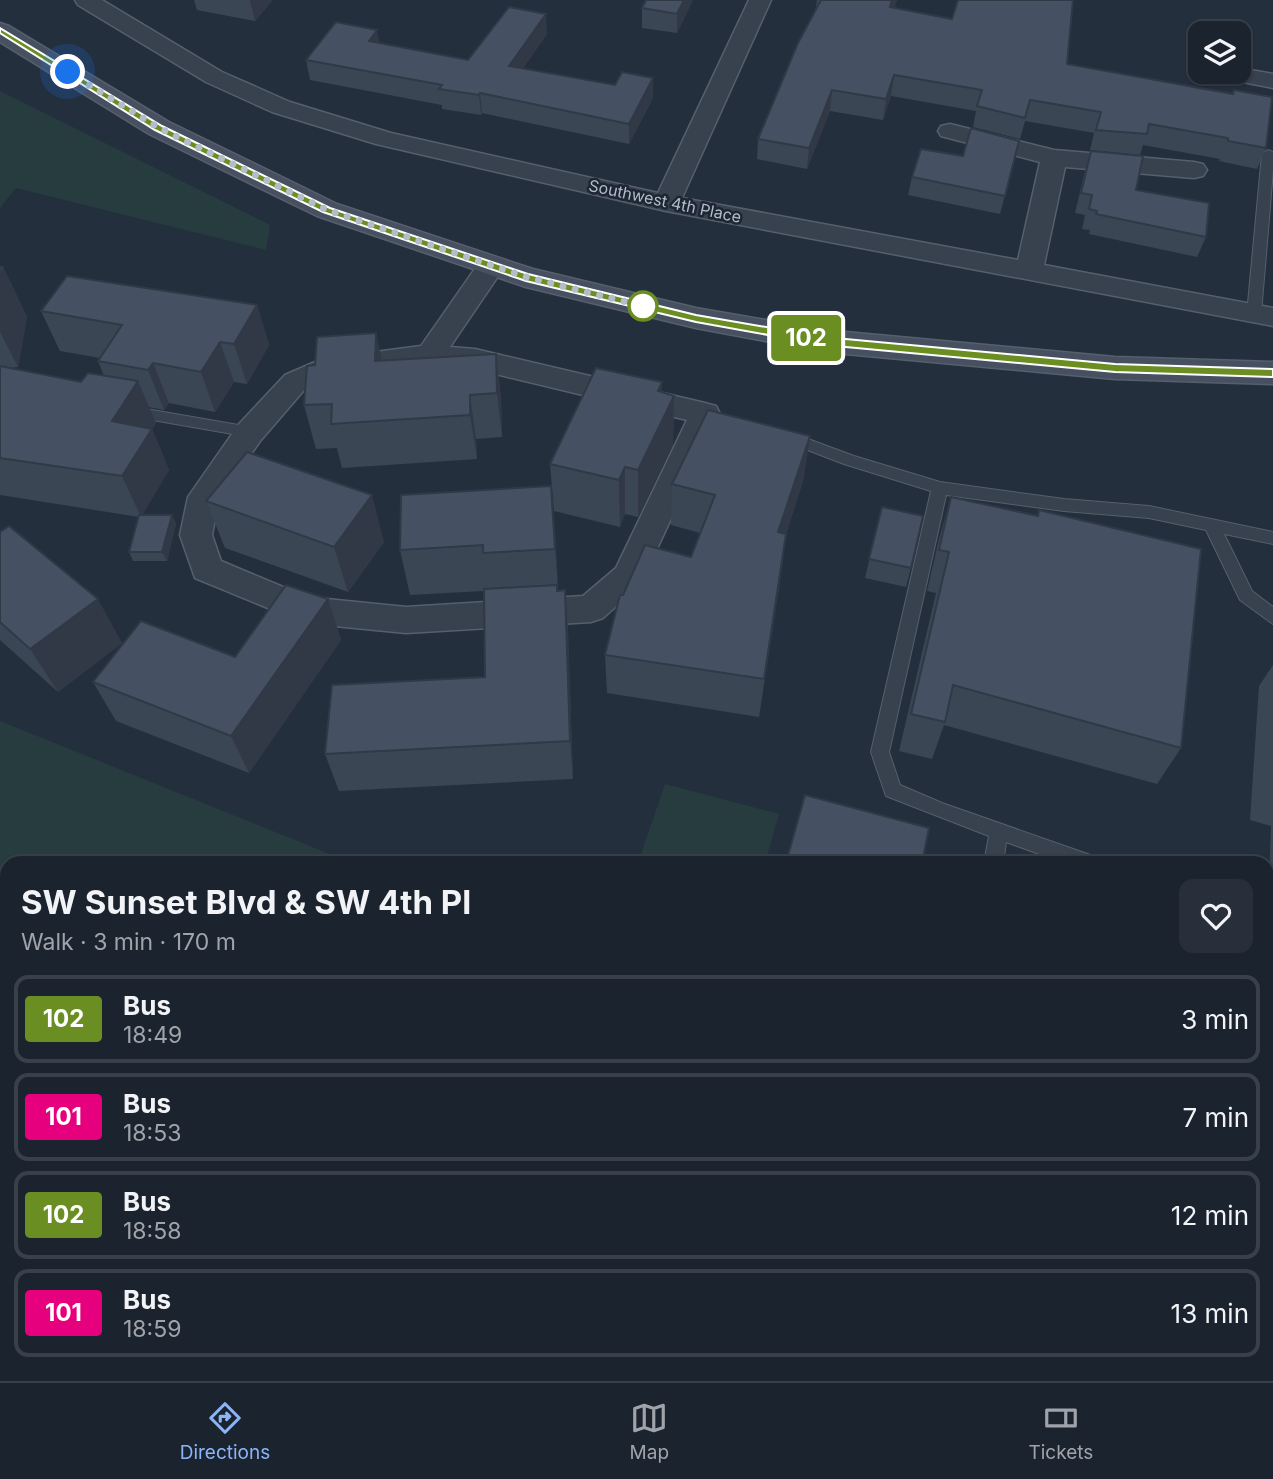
<!DOCTYPE html>
<html lang="en">
<head>
<meta charset="utf-8">
<style>
  body { margin:0; font-family:Inter,sans-serif; background:#282f3a; color:#f1f3f6; height:100vh; display:flex; flex-direction:column; font-size:26px; white-space:nowrap }
  * { box-sizing:border-box; margin:0 }
  p { font-size:23px; color:#a0a4aa }
  .icon { flex:none; width:38px; height:38px; fill:none; stroke:currentColor; stroke-width:2; stroke-linecap:round; stroke-linejoin:round }
  .map { position:relative; flex:1; overflow:hidden }
  .panel { position:absolute; left:0px; top:856px; width:1274px; height:527px; display:flex; flex-direction:column; background:#1b232e; border-radius:21px 21px 0 0; box-shadow:0 2px 5px #0004,0 0 0 2px #39404a }
  .panel>* { flex:none }
  .badge { padding:0 14px; border-radius:5px; font-size:24px; line-height:46px }
  .fabs { position:absolute; left:1188px; top:21px; display:grid; gap:14px }
  .fabs a { display:grid; place-items:center; width:63px; height:63px; border-radius:14px; background:#1b232e; box-shadow:0 2px 5px #0004,0 0 0 2px #39404a; font-size:35px }
  .you { position:absolute; width:35px; height:35px; margin:-18px; border:5px solid #fff; border-radius:50%; background:#1a73e8; box-shadow:0 0 0 10px #1a73e833 }
  .map>.badge { position:absolute; translate:-50% -50%; box-shadow:0 0 0 4px #fff }
  .round { display:grid; place-items:center; flex:none; width:74px; height:74px; border-radius:14px; background:#282f3a }
  .overview { display:flex; align-items:center; justify-content:space-between; height:119px; padding:0 21px }
  h1 { font-size:33px; font-weight:700; line-height:52px }
  ul { padding:0; list-style:none }
  li { display:flex; align-items:center; gap:21px; height:88px; margin:0 14px 10px; padding:0 7px; border:4px solid #39404a; border-radius:14px }
  li div { flex:1 }
  li b { display:block; font-size:26px }
  li em { font-style:normal }
  li .badge { min-width:77px; font-weight:700; text-align:center }
  .menu { display:flex; justify-content:space-around; align-items:center; height:98px; border-top:2px solid #39404a; background:#1b232e; font-size:19px; color:#a0a4aa }
  .menu a { display:grid; justify-items:center; gap:4px }
  .menu .active { color:#8ab4f8 }
  .map>svg:first-child { display:block }
  .green { fill:#263c3f }
  .lines { fill:none; stroke-linecap:round; stroke-linejoin:round }
  .service-casing { stroke:#565f6c; stroke-width:2 }
  .minor-casing { stroke:#565f6c; stroke-width:3 }
  .secondary-casing { stroke:#565f6c; stroke-width:3 }
  .service { fill:#38414e; fill-rule:evenodd }
  .minor { fill:#38414e; fill-rule:evenodd }
  .secondary { fill:#465061; fill-rule:evenodd }
  .rail { stroke:#5a6575; stroke-width:6; stroke-dasharray:9 9; stroke-linecap:butt }
  .wall { fill:#3b4654 }
  .shaded-wall { fill:#303945 }
  .building { fill:#455162; stroke:#303945; stroke-width:2 }
  .line { fill:#6b8e23; stroke:#fff; stroke-width:2 }
  .walk { stroke:#b4bcc9; stroke-width:7; stroke-dasharray:0 12.6 }
  .stop-dot { fill:#fff; stroke:#6b8e23; stroke-width:3.5 }
  .labels { text-anchor:middle; stroke-width:5; stroke-linejoin:round; paint-order:stroke }
  .far-street-label { font-size:16px; fill:#b4bcc9; stroke:#1d2633 }
</style>
</head>
<body>
<div class="map">
<svg width="1273" height="1381" viewBox="0 0 1273 1381">
  <rect width="100%" height="100%" fill="#242f3e"/>
  <g class="green">
    <path d="M0,91L270,225L266,250L16,188L0,208Z"/>
    <path d="M0,721L352,863H7V980L0,977Z"/>
    <path d="M665,784L779,814L765,863H638Z"/>
    <path d="M1267,1268L1273,1270V1381H975L960,1376H1267Z"/>
    <path d="M0,1287L7,1289V1376H249L264,1381H0Z"/>
  </g>
  <g class="lines">
    <g class="service-casing">
      <g id="service">
        <path d="M1268,150L1273,152V170L1261,314L1254,319L1247,314L1262,154Z"/>
        <path d="M129,406L250,427L258,432L250,437L124,415L122,411L124,407Z"/>
        <path d="M789,432L854,456L940,482L1064,499L1149,506L1273,532V544L1224,534L1252,591L1273,607V624L1240,600L1206,530L1149,518L1064,511L946,495L889,752L900,785L942,803L1096,857L1098,863H1064L1006,842L1003,863H984L989,836L886,796L871,752L931,491L844,464L784,441L781,437Z"/>
        <path d="M1267,914L1273,916V934L1267,932Z"/>
      </g>
    </g>
    <g class="minor-casing">
      <g id="minor">
        <path d="M75,0H102L222,72L290,102L391,133L658,193L749,0H771L682,198L1018,260L1040,162L941,136L938,131L941,126L950,124L1054,150L1194,162L1203,164L1207,170L1203,176L1194,178L1065,167L1044,265L1273,308V326L666,211L376,144L272,112L206,82L78,5Z"/>
        <path d="M1239,68L1273,74V88L1227,79L1223,74L1239,72Z"/>
        <path d="M491,257L501,260L505,266L450,347L475,349L705,403L716,406L720,414L640,585L603,618L591,622L406,633L304,623L195,578L180,535L188,497L239,424L285,375L322,359L421,346L481,260ZM430,365L475,369L687,420L616,568L583,596L406,607L307,597L221,561L212,535L219,499L261,440L305,389L328,378Z"/>
      </g>
    </g>
    <g class="secondary-casing">
      <path id="secondary" d="M0,23L9,26L169,122L337,204L533,269L696,308L824,330L1115,357L1273,362V384L1115,379L824,352L696,328L526,287L317,216L149,134L0,42Z"/>
    </g>
    <use href="#service" class="service"/>
    <use href="#minor" class="minor"/>
    <use href="#secondary" class="secondary"/>
    <g class="rail">
      <path d="M0,1191L7,1195"/>
      <path d="M491,1376L507,1381"/>
    </g>
  </g>
  <g class="wall">
    <path d="M194,0H273L255,21L197,10Z"/>
    <path d="M693,0L677,33L642,28V8Z"/>
    <path d="M817,0H897L894,8L1067,64L1232,93L1234,90L1266,148L1257,169L1219,161L1220,159L1143,145L1140,155L1090,150L1094,133L1025,121L1020,139L973,127L976,111L891,96L883,120L830,111L807,169L757,159L758,139L815,11Z"/>
    <path d="M547,34L523,68L653,98L629,144L482,113L481,115L442,109V105L310,80L306,60L380,43L468,60Z"/>
    <path d="M1019,141L1000,214L908,195L912,177L963,156Z"/>
    <path d="M1091,151L1136,190L1206,237L1197,257L1089,234L1090,230L1082,229L1085,215L1075,213L1085,171Z"/>
    <path d="M0,267H3L27,317L18,367L10,368L81,382L104,376L98,361L100,358L60,351L41,311L257,305L269,345L247,384L234,382L215,412L169,403L164,410L149,407L156,423L152,429L169,470L142,515H172L176,524L167,561H133L129,552L139,517L0,495Z"/>
    <path d="M496,354L501,398L502,437L476,439L477,459L342,468L337,448L316,449L304,405L382,361Z"/>
    <path d="M662,382L661,392L674,396L673,444L638,517L625,514L620,527L554,511L550,464Z"/>
    <path d="M804,478L786,534L781,574L759,717L607,693L605,655L623,595L691,557L700,533L671,525L672,484Z"/>
    <path d="M951,497L1037,515L1039,510L1181,748L1157,784L944,725L932,759L899,751L936,593L927,591L939,539Z"/>
    <path d="M206,501L384,542L348,592L225,548Z"/>
    <path d="M882,507L911,568L906,587L865,578Z"/>
    <path d="M0,532L122,643L58,692L0,640Z"/>
    <path d="M555,533L558,591L565,590L568,632L573,779L339,791L325,754L485,677L484,591L410,595L400,550Z"/>
    <path d="M328,599L341,640L249,773L116,721L93,682L235,657Z"/>
    <path d="M1273,665V909L1268,908L1271,826L1250,820L1259,686Z"/>
    <path d="M1267,991L1273,992V1204L1267,1202Z"/>
  </g>
  <g class="shaded-wall">
    <path d="M251,0H273L255,21L250,1Z"/>
    <path d="M684,0H693L677,33V14Z"/>
    <path d="M892,0H897L887,27L890,7Z"/>
    <path d="M546,14L547,34L510,85L509,66Z"/>
    <path d="M377,30L381,50L369,41Z"/>
    <path d="M894,75L891,96L883,120L886,99Z"/>
    <path d="M653,78V98L629,144V124Z"/>
    <path d="M832,90L830,111L807,169L809,148Z"/>
    <path d="M480,93L482,113L481,115L479,95Z"/>
    <path d="M3,267L27,317L18,367L0,332V282Z"/>
    <path d="M257,305L269,345L247,384L234,344Z"/>
    <path d="M376,333L386,378L375,361Z"/>
    <path d="M220,342L234,382L215,412L201,372Z"/>
    <path d="M496,354L501,398L502,437L497,393Z"/>
    <path d="M153,363L169,403L164,410L148,370Z"/>
    <path d="M138,381L156,423L152,429L169,470L141,517L122,476L112,421Z"/>
    <path d="M662,382L661,423L674,396L673,444L638,517V470L658,391Z"/>
    <path d="M470,395L476,439L477,459L470,415Z"/>
    <path d="M810,436L804,478L773,572L778,532Z"/>
    <path d="M625,467V514L620,527L619,480Z"/>
    <path d="M551,486L555,533L559,595L555,549Z"/>
    <path d="M372,495L384,542L348,592L334,547Z"/>
    <path d="M172,515L176,524L167,561L162,552Z"/>
    <path d="M565,590L568,632L573,779L570,741Z"/>
    <path d="M98,599L122,643L58,692L30,649Z"/>
    <path d="M328,599L341,640L249,773L231,736Z"/>
  </g>
  <g class="building">
    <path d="M646,0H684L677,14L642,8Z"/>
    <path d="M821,0H892L890,7L952,19L958,0H1073L1067,64L1233,94L1234,90L1272,97L1266,148L1228,141V138L1149,124L1147,134L1096,130L1101,112L1030,100L1025,118L977,106L982,90L894,75L886,99L832,90L809,148L758,139L798,43Z"/>
    <path d="M509,7L546,14L509,66L615,85L622,72L653,78L629,124L480,93L479,95L439,89L442,85L306,60L336,22L377,30L369,41L468,60Z"/>
    <path d="M971,128L1019,141L1005,196L912,177L921,149L963,156Z"/>
    <path d="M1091,151L1143,156L1136,190L1209,203L1206,237L1096,214L1097,211L1089,209L1092,195L1081,193Z"/>
    <path d="M0,267H3L0,282Z"/>
    <path d="M67,276L257,305L234,344L220,342L201,372L153,363L148,370L98,361L122,325L41,311Z"/>
    <path d="M376,333L375,361L496,354L497,393L470,395V415L331,424L332,404L304,405L307,366L315,365L317,337Z"/>
    <path d="M0,366L81,382L88,373L138,381L112,421L152,429L122,476L0,458Z"/>
    <path d="M596,368L662,382L658,391L674,396L638,470L625,467L619,480L550,464Z"/>
    <path d="M708,410L810,436L778,532L786,534L764,679L605,655L620,595H623L645,545L691,557L715,495L672,484Z"/>
    <path d="M247,452L372,495L334,547L206,501Z"/>
    <path d="M551,486L555,549L483,553V545L400,550L401,495Z"/>
    <path d="M951,497L1038,516L1039,510L1201,549L1181,748L953,685L945,722L911,714L949,552L939,550Z"/>
    <path d="M882,507L923,516L911,568L869,559Z"/>
    <path d="M139,515H172L162,552H129Z"/>
    <path d="M9,526L98,599L30,649L0,622V532Z"/>
    <path d="M286,585L328,599L231,736L93,682L141,621L235,657Z"/>
    <path d="M557,585V591L565,590L570,741L325,754L332,685L485,677L484,589Z"/>
    <path d="M805,795L929,828L922,863H786Z"/>
    <path d="M1267,991L1273,992V1170L1267,1169Z"/>
  </g>
  <path class="line" d="M0,28L162,126L330,208L528,274L696,315L824,337L1115,364L1273,369V377L1115,372L824,345L696,322L526,281L323,212L155,130L0,33Z"/>
  <g class="lines">
    <path class="walk" d="M68,72L159,128L327,210L526,277L643,306"/>
  </g>
  <circle class="stop-dot" cx="643" cy="306" r="14"/>
  <g class="labels">
    <g class="far-street-label">
      <text transform="translate(665 201) rotate(12)" y="6">Southwest 4th Place</text>
    </g>
  </g>
</svg>
<div class="fabs">
<a><svg class="icon" aria-label="layers" viewBox="0 0 24 24"><path d="M12 4l9 5-9 5-9-5zM3 14l9 5 9-5"/></svg></a>
</div>
<div class="you" style="left:68px;top:72px"></div>
<b class="badge" style="left:806px;top:338px;background:#6b8e23;color:#fff">102</b>
<section class="panel">
<div class="overview"><div><h1>SW Sunset Blvd &amp; SW 4th Pl</h1><p>Walk · 3 min · 170 m</p></div><a class="round"><svg class="icon" aria-label="heart" viewBox="0 0 24 24"><path d="M12 20l-8-8c-3-5 5-10 8-4 3-6 11-1 8 4z"/></svg></a></div>
<ul>
<li><span class="badge" style="background:#6b8e23;color:#fff">102</span><div><b>Bus</b><p>18:49</p></div><em>3 min</em></li>
<li><span class="badge" style="background:#e6007e;color:#fff">101</span><div><b>Bus</b><p>18:53</p></div><em>7 min</em></li>
<li><span class="badge" style="background:#6b8e23;color:#fff">102</span><div><b>Bus</b><p>18:58</p></div><em>12 min</em></li>
<li><span class="badge" style="background:#e6007e;color:#fff">101</span><div><b>Bus</b><p>18:59</p></div><em>13 min</em></li>
</ul>
</section>
</div>
<nav class="menu">
<a class="active"><svg class="icon" aria-label="directions" viewBox="0 0 24 24"><path d="M12 3l9 9-9 9-9-9zM9 14v-3h6M13 9l2 2-2 2"/></svg>Directions</a>
<a><svg class="icon" aria-label="map" viewBox="0 0 24 24"><path d="M3 6l6-2 6 2 6-2v14l-6 2-6-2-6 2zM9 4v14M15 6v14"/></svg>Map</a>
<a><svg class="icon" aria-label="tickets" viewBox="0 0 24 24"><path d="M3 7h18v10H3zM15 7v10"/></svg>Tickets</a>
</nav>
</body>
</html>
